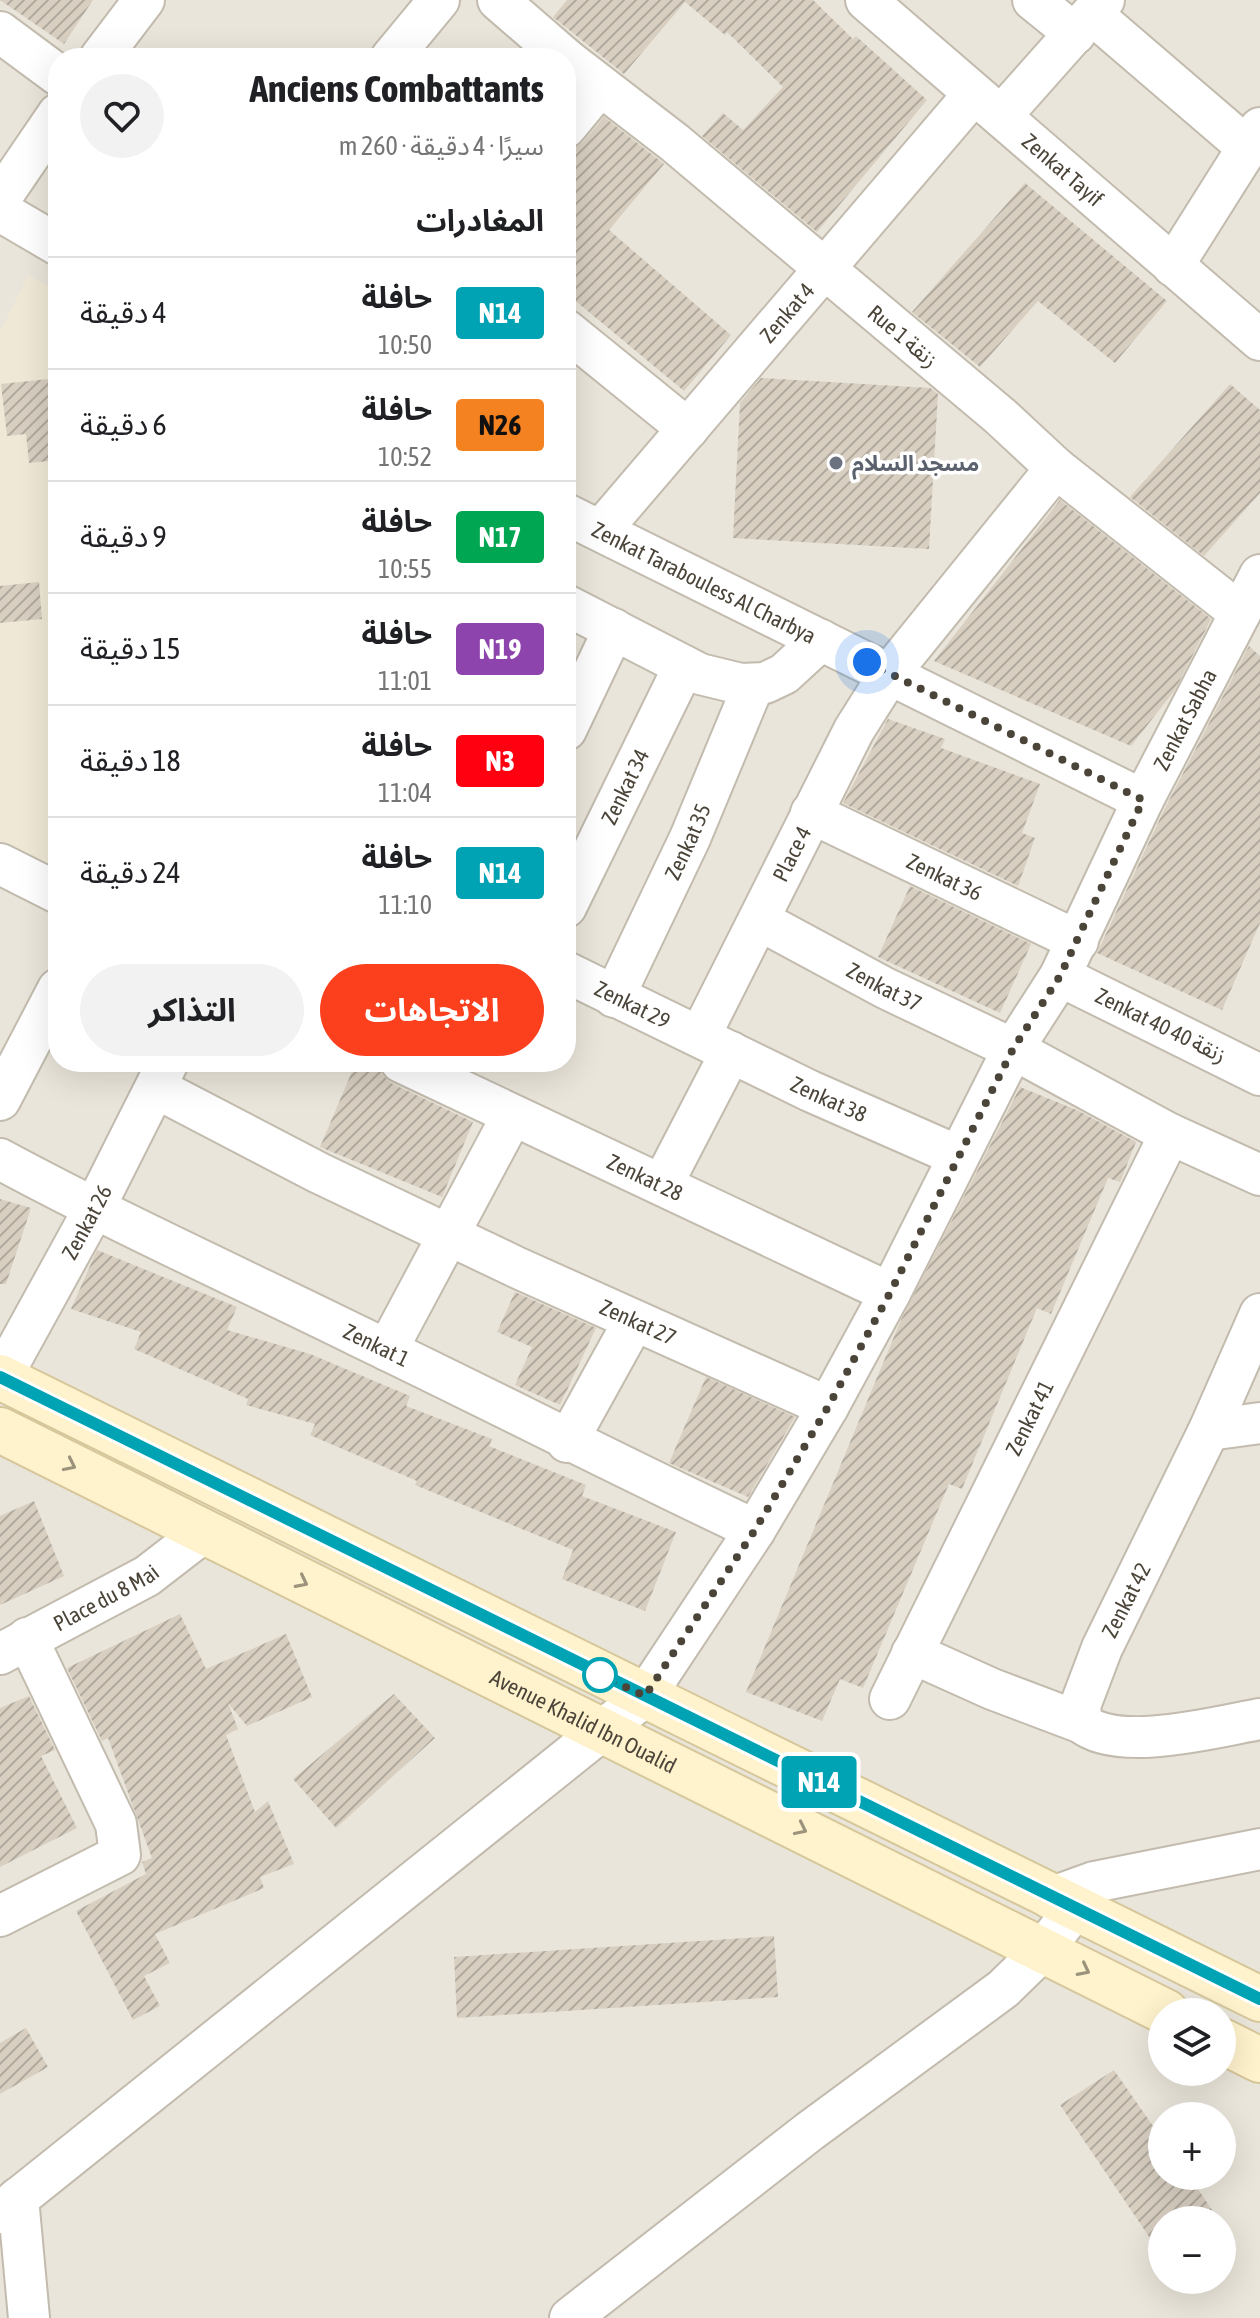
<!DOCTYPE html>
<html lang="ar">
<head>
<meta charset="utf-8">
<style>
  body { margin:0; font-family:"Asap Condensed","Noto Sans Arabic",sans-serif; background:#f2f2f2; color:#202124; direction:rtl; height:100vh; display:flex; flex-direction:column; font-size:30px; white-space:nowrap }
  * { box-sizing:border-box; margin:0 }
  p { font-size:26px; color:#757577 }
  .icon { flex:none; width:44px; height:44px; fill:none; stroke:currentColor; stroke-width:2; stroke-linecap:round; stroke-linejoin:round }
  .map { position:relative; flex:1; overflow:hidden; direction:ltr }
  .details { position:absolute; left:48px; top:48px; width:528px; height:1024px; display:flex; flex-direction:column; background:#fff; border-radius:32px; box-shadow:0 8px 32px #0002; direction:rtl }
  .details>* { flex:none }
  .badge { padding:0 16px; border-radius:6px; font-size:28px; line-height:52px }
  .tools { position:absolute; left:1148px; top:1998px; display:grid; gap:16px }
  .tools a { display:grid; place-items:center; width:88px; height:88px; border-radius:50%; background:#fff; box-shadow:0 8px 32px #0002; font-size:40px }
  .you { position:absolute; width:40px; height:40px; margin:-20px; border:6px solid #fff; border-radius:50%; background:#1a73e8; box-shadow:0 0 0 12px #1a73e833 }
  .map>.badge { position:absolute; translate:-50% -50%; box-shadow:0 0 0 4px #fff }
  h2 { padding:0 32px; font-size:30px; line-height:72px }
  .round { display:grid; place-items:center; flex:none; width:84px; height:84px; border-radius:42px; background:#f2f2f2 }
  .head { display:flex; align-items:center; justify-content:space-between; height:136px; padding:0 32px }
  h1 { font-size:38px; font-weight:700; line-height:60px }
  .button { display:flex; gap:16px; margin-top:auto; padding:16px 32px }
  .button a { flex:1; height:92px; border-radius:48px; background:#fc3f1d; color:#fff; font-size:32px; font-weight:700; line-height:92px; text-align:center }
  .button a+a { background:#f2f2f2; color:#202124 }
  ul { padding:0; list-style:none }
  li { display:flex; align-items:center; gap:24px; height:112px; padding:0 32px; border-top:2px solid #e0e0e0 }
  li div { flex:1 }
  li b { display:block; font-size:30px }
  li em { font-style:normal }
  li .badge { min-width:88px; font-weight:700; text-align:center }
  .map>svg:first-child { display:block }
  .residential { fill:#eae5da; fill-rule:evenodd }
  .education { fill:#efe8d6 }
  .building { fill:url(#building-hatch) }
  .lines { fill:none; stroke-linecap:round; stroke-linejoin:round }
  .street-casing { stroke:#c2bbae; stroke-width:44 }
  .secondary-casing { stroke:#d6c79b; stroke-width:48 }
  .street { stroke:#fff; stroke-width:40 }
  .secondary { stroke:#fff3cd; stroke-width:44 }
  .oneway { stroke:#9c937c }
  .line-casing { stroke:#fff; stroke-width:18 }
  .line { stroke:#00a3b4; stroke-width:12 }
  .walk { stroke:#4b4439; stroke-width:8; stroke-dasharray:0 14.4 }
  .worship-dot { fill:#6b7280; stroke:#fff; stroke-width:3 }
  .stop-dot { fill:#fff; stroke:#00a3b4; stroke-width:4 }
  .labels { text-anchor:middle; stroke-width:7; stroke-linejoin:round; paint-order:stroke }
  .street-label { font-size:22px; fill:#4b4439; stroke:#fff }
  .worship-label { font-size:22px; font-weight:bold; fill:#5b616d; stroke:#fff; text-anchor:start }
</style>
</head>
<body>
<div class="map">
<svg width="1260" height="2318" viewBox="0 0 1260 2318">
  <defs>
    <pattern id="building-hatch" width="6" height="6" patternUnits="userSpaceOnUse" patternTransform="scale(2)"><rect width="6" height="6" fill="#d8cfc1"/><path d="M-1 1l2-2M0 6l6-6M5 7l2-2" fill="none" stroke="#b1aa9e"/></pattern>
  </defs>
  <rect width="100%" height="100%" fill="#f6f3ec"/>
  <path class="residential" d="M0,0H1260V2318H0ZM58,58H566V1062H58ZM1162,2012H1222V2072H1162ZM1162,2116H1222V2176H1162ZM1162,2220H1222V2280H1162Z"/>
  <path class="education" d="M28,275L58,292V877L0,848V332Z"/>
  <g class="building">
    <path d="M0,0H93L64,44Z"/>
    <path d="M567,0H813L853,39L856,36L927,100L817,232L702,136L723,113L743,130L783,87L727,32L725,35L685,2L624,74L553,17Z"/>
    <path d="M604,117L664,164L609,230L731,335L684,391L566,293V149L583,142Z"/>
    <path d="M1025,183L1167,301L1115,363L1038,301L980,367L912,312Z"/>
    <path d="M58,378V460L29,463L26,434L7,436L1,384Z"/>
    <path d="M761,378L930,388L938,394L929,549L733,538L740,403Z"/>
    <path d="M1230,384L1260,410V493L1204,556L1130,497Z"/>
    <path d="M1060,500L1211,619L1175,690L1131,746L934,661Z"/>
    <path d="M39,582L42,619L0,623V586Z"/>
    <path d="M1249,646L1260,656V923L1222,1010L1097,953L1164,810Z"/>
    <path d="M888,719L945,739L941,748L1040,784L1022,833L1035,838L1018,886L843,803Z"/>
    <path d="M910,886L1031,944L1000,1013L878,957Z"/>
    <path d="M356,1062L378,1063L382,1074L391,1083L473,1122L442,1197L320,1147Z"/>
    <path d="M1020,1087L1079,1111L1136,1142L1120,1182L1108,1178L1051,1314L1037,1308L962,1489L949,1484L863,1688L840,1679L822,1721L746,1692L901,1320Z"/>
    <path d="M0,1199L31,1208L6,1284H0Z"/>
    <path d="M97,1250L237,1307L227,1330L310,1354L410,1396L406,1406L492,1439L489,1446L586,1485L582,1496L676,1532L645,1611L562,1579L573,1550L415,1485L417,1481L310,1435L315,1424L246,1405L248,1399L134,1349L141,1332L71,1309Z"/>
    <path d="M515,1292L596,1328L560,1405L515,1385L532,1347L497,1332Z"/>
    <path d="M706,1377L795,1417L748,1497L669,1463Z"/>
    <path d="M34,1501L64,1576L0,1605V1516Z"/>
    <path d="M180,1614L206,1669L286,1634L312,1697L247,1726L228,1703L238,1729L226,1735L255,1812L268,1801L294,1864L260,1877L264,1888L155,1934L170,1963L144,1976L160,2006L133,2020L76,1911L146,1874L142,1862L152,1858L108,1738L102,1741L67,1668Z"/>
    <path d="M394,1694L435,1738L336,1828L293,1779Z"/>
    <path d="M29,1696L55,1750L41,1756L77,1828L0,1867V1708Z"/>
    <path d="M774,1936L778,1997L457,2018L454,1957Z"/>
    <path d="M26,2028L48,2067L0,2094V2043Z"/>
    <path d="M1114,2070L1162,2139V2176H1189L1219,2220H1162V2256L1060,2105Z"/>
  </g>
  <g class="lines">
    <g class="street-casing">
      <g id="street">
        <path d="M498,0L565,58"/>
        <path id="s1" d="M866,0L1260,340"/>
        <path d="M1033,0L1075,34"/>
        <path d="M1093,15L1248,148"/>
        <path d="M0,32L58,75"/>
        <path d="M100,58L144,0"/>
        <path d="M391,58L439,0"/>
        <path d="M566,59L675,143L1000,416L1056,468L1240,613"/>
        <path d="M1001,116L1104,0"/>
        <path d="M566,127L599,87"/>
        <path d="M0,199L58,114"/>
        <path d="M0,211L58,245"/>
        <path d="M1173,266L1260,128"/>
        <path d="M566,330L688,429"/>
        <path id="s2" d="M566,514L1143,800"/>
        <path id="s3" d="M601,530L973,95"/>
        <path d="M566,605L700,674L741,684L765,683L784,674L821,640"/>
        <path d="M566,730L614,629"/>
        <path id="s4" d="M811,813L1078,941"/>
        <path d="M0,864L58,893"/>
        <path id="s5" d="M566,907L684,666"/>
        <path id="s6" d="M759,920L885,988L1013,1049L1170,1134L1260,1175"/>
        <path id="s7" d="M566,972L810,1091L958,1156"/>
        <path d="M1060,976L1260,1075"/>
        <path id="s8" d="M614,997L690,838L754,684"/>
        <path id="s9" d="M700,1036L854,730L890,673L1056,468"/>
        <path id="s10" d="M401,1062L890,1293"/>
        <path id="s11" d="M156,1088L319,1173L518,1268L828,1407"/>
        <path d="M0,1100L58,989"/>
        <path id="s12" d="M0,1159C117,1222 238,1277 358,1336C491,1400 622,1467 755,1530"/>
        <path d="M663,1183L731,1052"/>
        <path d="M1260,1314L1209,1430L1102,1648L1080,1706L1082,1723C1118,1753 1216,1727 1260,1719"/>
        <path d="M387,1350L512,1116"/>
        <path id="s13" d="M1,1378L94,1209L168,1062"/>
        <path d="M1209,1430L1260,1423"/>
        <path d="M567,1442L634,1321"/>
        <path d="M912,1653L992,1689L1082,1723"/>
        <path id="s14" d="M0,1654L147,1576L204,1532"/>
        <path id="s15" d="M890,1699L1170,1134"/>
        <path d="M1050,1898L1094,1882L1260,1849"/>
        <path d="M0,1916L120,1855L116,1824L27,1638"/>
        <path d="M18,2198L29,2318"/>
        <path id="s16" d="M0,2213L645,1696L755,1530L828,1407L890,1293L1013,1049L1060,976L1143,800L1260,575"/>
        <path d="M570,2318L810,2131L1003,1989L1043,1950L1074,1910"/>
      </g>
    </g>
    <g class="secondary-casing">
      <g id="secondary">
        <path d="M0,1377L1260,1999"/>
        <path id="s17" d="M0,1430L1166,2012"/>
        <path d="M1222,2041L1260,2060"/>
      </g>
    </g>
    <use href="#street" class="street"/>
    <use href="#secondary" class="secondary"/>
  </g>
  <defs><path id="oneway-chevron" d="M-2-3.5L2.5 0L-2 3.5" fill="none" stroke-width="1.6" stroke-linecap="round" stroke-linejoin="round" transform="scale(2)"/></defs>
  <g class="oneway">
    <use href="#oneway-chevron" transform="translate(70 1465) rotate(26)"/>
    <use href="#oneway-chevron" transform="translate(302 1582) rotate(27)"/>
    <use href="#oneway-chevron" transform="translate(801 1829) rotate(26)"/>
    <use href="#oneway-chevron" transform="translate(1084 1970) rotate(27)"/>
  </g>
  <g class="lines">
    <g class="line-casing">
      <path id="line" d="M0,1377L1260,1999"/>
    </g>
    <use href="#line" class="line"/>
    <path class="walk" d="M600,1675L645,1696L755,1530L828,1407L890,1293L1013,1049L1060,976L1143,800L867,662"/>
  </g>
  <circle class="worship-dot" cx="836" cy="463" r="8"/>
  <circle class="stop-dot" cx="600" cy="1675" r="16"/>
  <g class="labels">
    <g class="street-label">
      <text dy="8" stroke="none"><textPath href="#s1" startOffset="260">Zenkat Tayif</textPath></text>
      <text dy="8" stroke="none"><textPath href="#s3" startOffset="286">Zenkat 4</textPath></text>
      <text transform="translate(903 336) rotate(40)" y="8">Rue 1 زنقة</text>
      <text dy="8" stroke="none"><textPath href="#s2" startOffset="154">Zenkat Tarabouless Al Charbya</textPath></text>
      <text dy="8" stroke="none"><textPath href="#s16" startOffset="1944">Zenkat Sabha</textPath></text>
      <text dy="8" stroke="none"><textPath href="#s5" startOffset="134">Zenkat 34</textPath></text>
      <text dy="8" stroke="none"><textPath href="#s8" startOffset="172">Zenkat 35</textPath></text>
      <text dy="8" stroke="none"><textPath href="#s9" startOffset="204">Place 4</textPath></text>
      <text dy="8" stroke="none"><textPath href="#s4" startOffset="148">Zenkat 36</textPath></text>
      <text dy="8" stroke="none"><textPath href="#s6" startOffset="142">Zenkat 37</textPath></text>
      <text dy="8" stroke="none"><textPath href="#s7" startOffset="74">Zenkat 29</textPath></text>
      <text transform="translate(1161 1025) rotate(26)" y="8">Zenkat 40 زنقة 40</text>
      <text dy="8" stroke="none"><textPath href="#s7" startOffset="292">Zenkat 38</textPath></text>
      <text dy="8" stroke="none"><textPath href="#s10" startOffset="270">Zenkat 28</textPath></text>
      <text dy="8" stroke="none"><textPath href="#s13" startOffset="178">Zenkat 26</textPath></text>
      <text dy="8" stroke="none"><textPath href="#s11" startOffset="536">Zenkat 27</textPath></text>
      <text dy="8" stroke="none"><textPath href="#s12" startOffset="420">Zenkat 1</textPath></text>
      <text dy="8" stroke="none"><textPath href="#s15" startOffset="314">Zenkat 41</textPath></text>
      <text dy="8" stroke="none"><textPath href="#s14" startOffset="120">Place du 8 Mai</textPath></text>
      <text transform="translate(1126 1600) rotate(-63)" y="8">Zenkat 42</text>
      <text dy="8" stroke="none"><textPath href="#s17" startOffset="652">Avenue Khalid Ibn Oualid</textPath></text>
    </g>
    <g class="worship-label">
      <text x="852" y="471">مسجد السلام</text>
    </g>
  </g>
</svg>
<div class="tools">
<a><svg class="icon" aria-label="layers" viewBox="0 0 24 24"><path d="M12 4l9 5-9 5-9-5zM3 14l9 5 9-5"/></svg></a>
<a>+</a>
<a>−</a>
</div>
<div class="you" style="left:867px;top:662px"></div>
<b class="badge" style="left:819px;top:1782px;background:#00a3b4;color:#fff">N14</b>
<section class="details">
<div class="head"><div><h1>Anciens Combattants</h1><p>سيرًا · 4 دقيقة · 260 m</p></div><a class="round"><svg class="icon" aria-label="heart" viewBox="0 0 24 24"><path d="M12 20l-8-8c-3-5 5-10 8-4 3-6 11-1 8 4z"/></svg></a></div>
<h2>المغادرات</h2>
<ul>
<li><span class="badge" style="background:#00a3b4;color:#fff">N14</span><div><b>حافلة</b><p>10:50</p></div><em>4 دقيقة</em></li>
<li><span class="badge" style="background:#f58220;color:#111">N26</span><div><b>حافلة</b><p>10:52</p></div><em>6 دقيقة</em></li>
<li><span class="badge" style="background:#00a651;color:#fff">N17</span><div><b>حافلة</b><p>10:55</p></div><em>9 دقيقة</em></li>
<li><span class="badge" style="background:#8e44ad;color:#fff">N19</span><div><b>حافلة</b><p>11:01</p></div><em>15 دقيقة</em></li>
<li><span class="badge" style="background:#f01;color:#fff">N3</span><div><b>حافلة</b><p>11:04</p></div><em>18 دقيقة</em></li>
<li><span class="badge" style="background:#00a3b4;color:#fff">N14</span><div><b>حافلة</b><p>11:10</p></div><em>24 دقيقة</em></li>
</ul>
<div class="button"><a>الاتجاهات</a><a>التذاكر</a></div>
</section>
</div>
</body>
</html>
